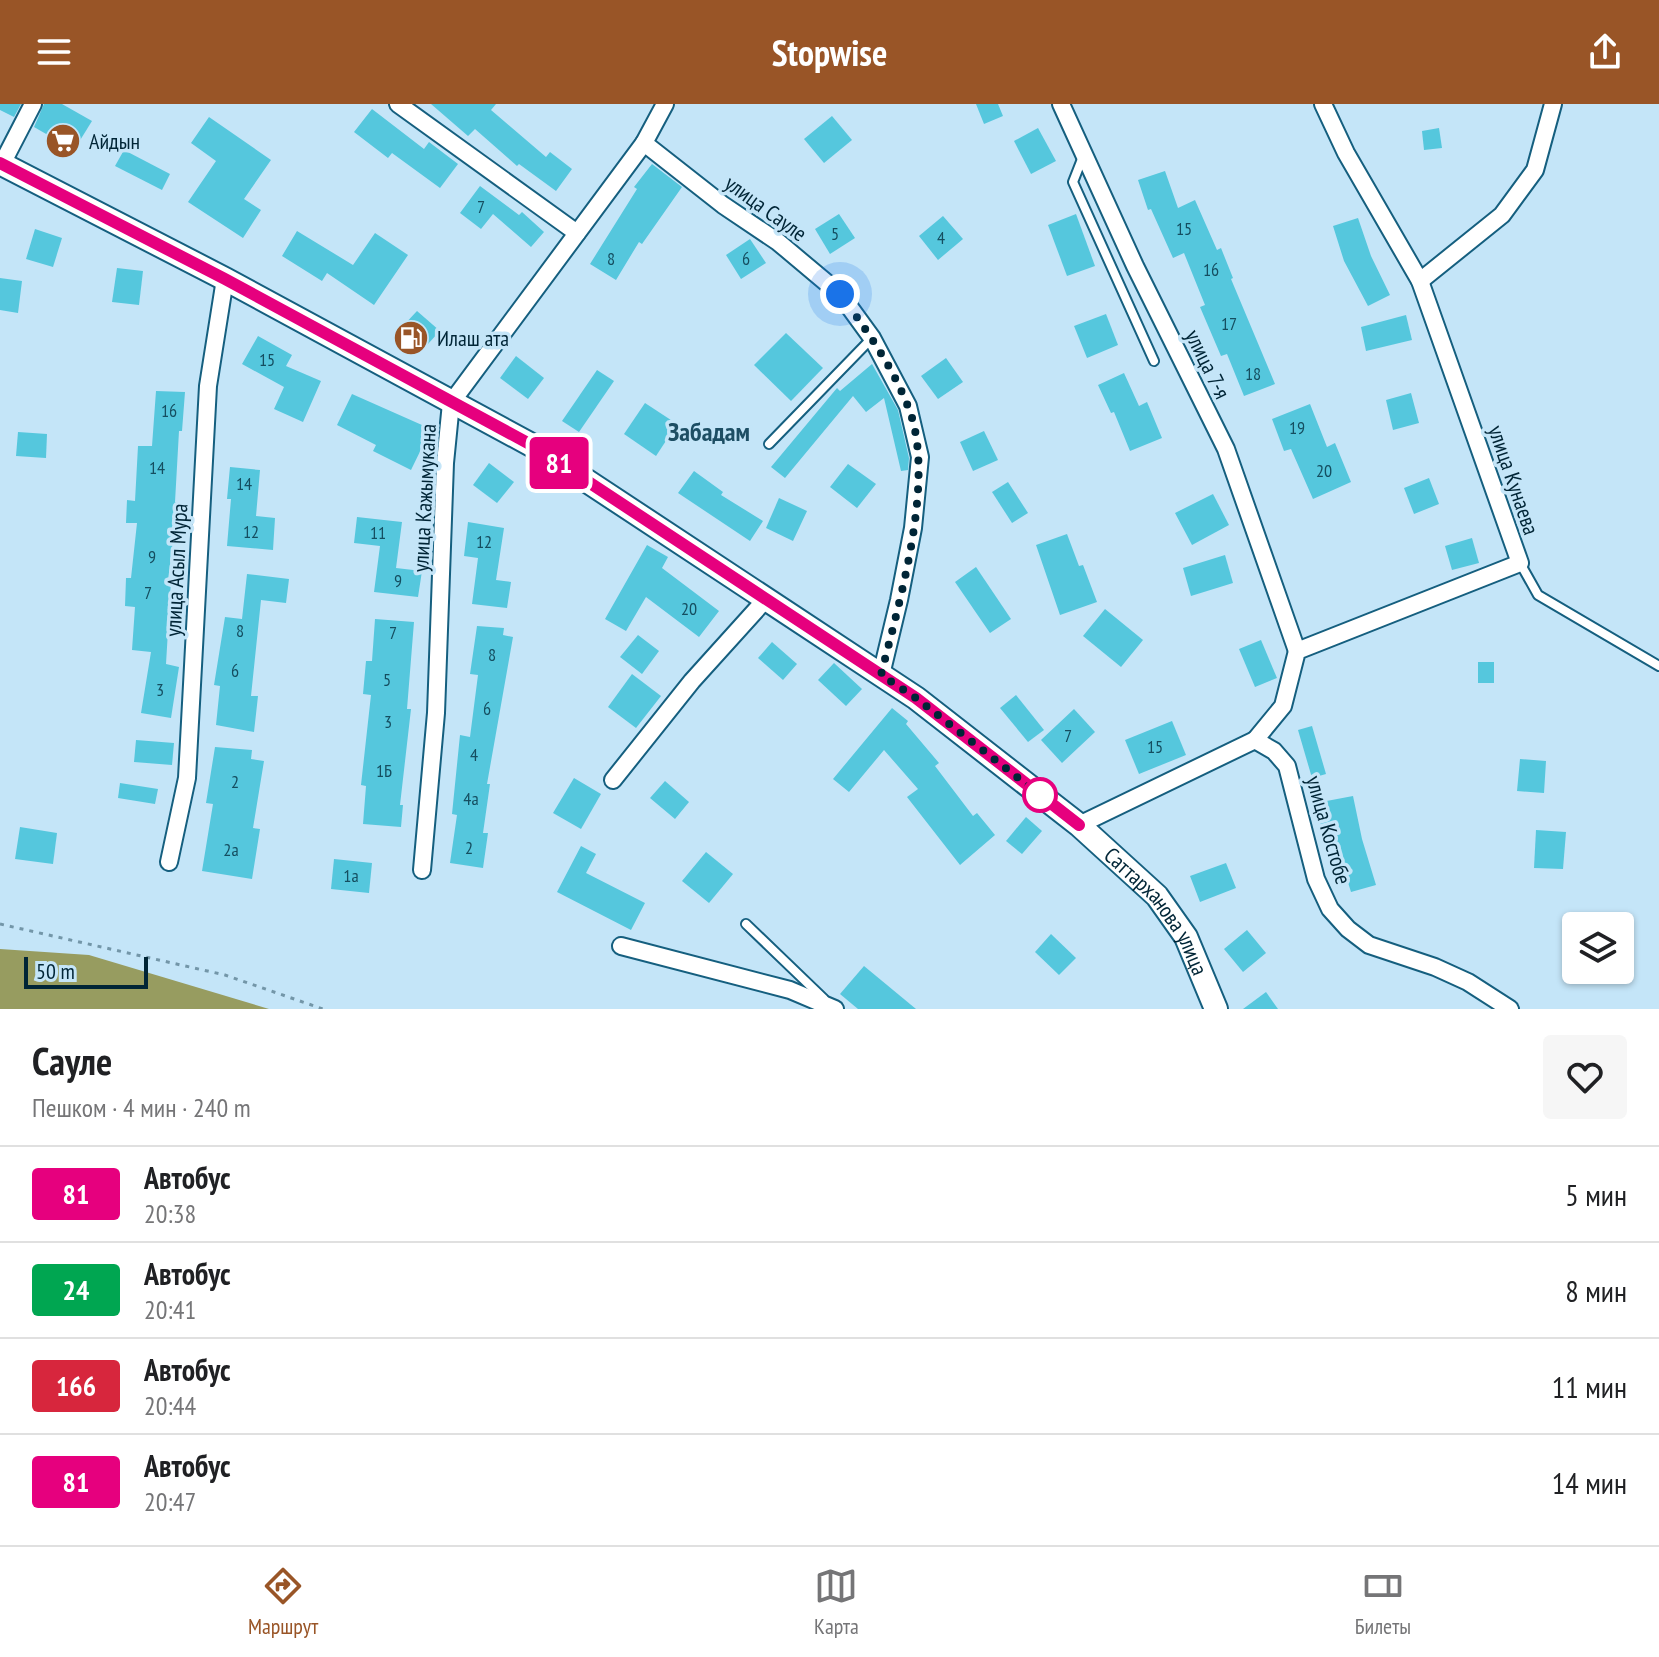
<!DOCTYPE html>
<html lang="ru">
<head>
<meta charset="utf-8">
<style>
  body { margin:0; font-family:"PT Sans Narrow",sans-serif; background:#f6f6f6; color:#202124; height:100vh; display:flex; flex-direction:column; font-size:30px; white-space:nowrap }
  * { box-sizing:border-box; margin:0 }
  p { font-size:26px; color:#757577 }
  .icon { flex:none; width:44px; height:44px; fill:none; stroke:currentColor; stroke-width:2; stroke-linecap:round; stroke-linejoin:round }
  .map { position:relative; height:905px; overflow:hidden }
  .drawer { display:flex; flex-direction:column; background:#fff; flex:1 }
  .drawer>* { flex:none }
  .badge { padding:0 16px; border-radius:6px; font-size:28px; line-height:52px }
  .buttons { position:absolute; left:1562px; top:808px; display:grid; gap:16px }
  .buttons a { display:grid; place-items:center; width:72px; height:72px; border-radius:8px; background:#fff; box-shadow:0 2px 6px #0004; font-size:40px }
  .scale { position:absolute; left:24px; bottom:20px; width:124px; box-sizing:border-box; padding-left:8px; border:4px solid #002536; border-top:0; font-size:22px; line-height:28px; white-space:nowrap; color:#002536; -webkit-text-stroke:6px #c4e5f8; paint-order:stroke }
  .you { position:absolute; width:40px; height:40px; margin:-20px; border:6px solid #fff; border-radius:50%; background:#1a73e8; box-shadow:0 0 0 12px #1a73e833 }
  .map>.badge { position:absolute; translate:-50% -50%; box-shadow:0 0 0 4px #fff }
  .round { display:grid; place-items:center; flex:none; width:84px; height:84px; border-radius:8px; background:#f6f6f6 }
  .head { display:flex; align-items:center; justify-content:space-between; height:136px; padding:0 32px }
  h1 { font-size:38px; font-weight:700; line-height:60px }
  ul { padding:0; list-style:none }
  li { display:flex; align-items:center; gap:24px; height:96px; padding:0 32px; border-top:2px solid #e0e0e0 }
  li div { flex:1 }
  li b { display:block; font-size:30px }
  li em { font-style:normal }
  li .badge { min-width:88px; font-weight:700; text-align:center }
  header { display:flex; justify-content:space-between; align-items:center; height:104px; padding:0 32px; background:#995527; color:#fff; font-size:36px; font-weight:700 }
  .dock { display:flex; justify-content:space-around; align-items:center; height:112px; border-top:2px solid #e0e0e0; background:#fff; font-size:22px; color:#757577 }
  .dock a { display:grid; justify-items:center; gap:4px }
  .dock .active { color:#995527 }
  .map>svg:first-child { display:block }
  .water { fill:#979c60 }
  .building { fill:#55c7dd }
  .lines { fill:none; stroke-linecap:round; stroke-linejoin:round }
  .lane-casing { stroke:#155f7f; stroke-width:12 }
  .street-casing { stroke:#155f7f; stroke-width:20 }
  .secondary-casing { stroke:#155f7f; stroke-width:26 }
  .path { stroke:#7396a8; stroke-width:3; stroke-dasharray:4 6; stroke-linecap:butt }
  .lane { stroke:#fff; stroke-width:8 }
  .street { stroke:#fff; stroke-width:16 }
  .secondary { stroke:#fff; stroke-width:22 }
  .line-casing { stroke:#fff; stroke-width:18 }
  .line { stroke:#e6007e; stroke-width:12 }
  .walk { stroke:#002536; stroke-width:8; stroke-dasharray:0 14.4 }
  .stop-dot { fill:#fff; stroke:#e6007e; stroke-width:4 }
  .labels { text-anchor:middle; stroke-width:7; stroke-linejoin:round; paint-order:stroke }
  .number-label { font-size:18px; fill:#154e60 }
  .poi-label { font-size:22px; fill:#002536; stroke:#c4e5f8; text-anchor:start }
  .street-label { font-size:22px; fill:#002536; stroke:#c4e5f8 }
  .quarter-label { font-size:26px; font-weight:bold; fill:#1d4e64; stroke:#c4e5f8 }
</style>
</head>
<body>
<header><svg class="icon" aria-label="menu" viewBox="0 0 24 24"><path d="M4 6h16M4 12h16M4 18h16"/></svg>Stopwise<svg class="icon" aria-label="share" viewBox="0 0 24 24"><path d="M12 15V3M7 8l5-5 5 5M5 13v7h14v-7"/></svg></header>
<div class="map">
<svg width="1659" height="905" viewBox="0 0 1659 905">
  <rect width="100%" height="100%" fill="#c4e5f8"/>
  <path class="water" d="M0,845L89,851L269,905H0Z"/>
  <g class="building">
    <path d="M0,0H21L14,13L0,6Z"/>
    <path d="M44,0H62L92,17L74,46L34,23Z"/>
    <path d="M431,0H496L491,6L546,53L550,48L572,65L556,87L519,60L517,62L475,25L468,32Z"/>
    <path d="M976,0H998L1003,12L984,20Z"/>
    <path d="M372,5L424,45L429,38L458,60L440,84L392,49L388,54L354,28Z"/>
    <path d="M832,12L852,36L824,59L804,35Z"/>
    <path d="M209,13L271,56L244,95L261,106L243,134L188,98L216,57L191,39Z"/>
    <path d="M1038,24L1056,57L1031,70L1014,37Z"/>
    <path d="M1439,24L1442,44L1424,46L1422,27Z"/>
    <path d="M124,46L170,70L162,86L115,62Z"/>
    <path d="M652,60L682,83L642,140L639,138L616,176L590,160L637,85L634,83Z"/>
    <path d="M1165,67L1178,104L1195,96L1217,146L1221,144L1233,174L1231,175L1275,280L1244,292L1227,250L1221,252L1200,203L1205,201L1184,149L1173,154L1151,105L1148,106L1138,76Z"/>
    <path d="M480,82L519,111L522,108L544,128L531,143L493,110L481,125L460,109Z"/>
    <path d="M839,110L855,134L830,150L815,125Z"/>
    <path d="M1076,110L1095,162L1067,172L1048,121Z"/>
    <path d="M943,112L963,135L938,156L919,132Z"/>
    <path d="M1358,114L1371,152L1390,191L1368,202L1344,157L1333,122Z"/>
    <path d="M35,125L62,134L53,163L26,155Z"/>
    <path d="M297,127L353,161L375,129L408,151L374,201L327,169L322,177L282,152Z"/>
    <path d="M750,135L766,159L741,175L726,151Z"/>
    <path d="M117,164L143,167L139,201L112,198Z"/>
    <path d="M0,174L22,177L18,209L0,206Z"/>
    <path d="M417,207L440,227L426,242L403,222Z"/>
    <path d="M1106,210L1118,241L1087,254L1074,222Z"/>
    <path d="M1406,211L1412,236L1366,247L1361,223Z"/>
    <path d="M786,229L823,264L791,297L754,261Z"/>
    <path d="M258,232L292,251L286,262L321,277L303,318L274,305L284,283L242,260Z"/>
    <path d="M516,252L544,274L528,295L500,274Z"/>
    <path d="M946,254L963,278L938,295L921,272Z"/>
    <path d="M872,260L898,306L909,354L908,366L901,367L884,294L866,308L853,292L785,374L771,363L837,284L840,287Z"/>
    <path d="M597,266L614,277L579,328L562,317Z"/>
    <path d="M1124,269L1139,302L1147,298L1162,334L1130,347L1114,308L1111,309L1098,281Z"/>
    <path d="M156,287L185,288L182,327H179L175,398H179V421H175L168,476H171L166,560L179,563L171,614L141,609L151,548L132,546L135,503L125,502L126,474H131L137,419H126L127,396L135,397L138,342H152Z"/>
    <path d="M1411,289L1419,319L1393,326L1386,296Z"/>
    <path d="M352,290L431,325L411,366L373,347L376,341L337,321Z"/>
    <path d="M645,299L677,320L656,352L624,330Z"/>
    <path d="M1310,300L1327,343L1335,339L1351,378L1313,395L1291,345L1284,347L1272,315Z"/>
    <path d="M984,327L998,356L973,367L960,338Z"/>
    <path d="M18,328L47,330L46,354L16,352Z"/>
    <path d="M489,359L514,378L497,399L473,381Z"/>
    <path d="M848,360L876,380L857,404L830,383Z"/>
    <path d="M230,363L260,366L256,412L275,414L273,446L227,442L231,395H227Z"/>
    <path d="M694,367L723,388L721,391L763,417L750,437L678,389Z"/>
    <path d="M1429,374L1439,400L1414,410L1404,384Z"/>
    <path d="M1008,378L1028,409L1012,419L992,388Z"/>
    <path d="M1213,390L1229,421L1192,441L1175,409Z"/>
    <path d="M779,394L807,407L793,437L766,424Z"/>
    <path d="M357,413L402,418L396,464L422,467L418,493L374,488L380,442L354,439Z"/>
    <path d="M468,418L504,424L496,476L511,478L507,504L472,500L478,454L464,452Z"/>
    <path d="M1067,430L1079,462L1083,461L1097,498L1060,511L1036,441Z"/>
    <path d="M1472,434L1479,459L1452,466L1445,442Z"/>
    <path d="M647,441L668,453L662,464L719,507L699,533L646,493L626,527L605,515Z"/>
    <path d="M1225,451L1233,479L1191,492L1183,464Z"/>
    <path d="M976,463L1011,515L990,529L955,478Z"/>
    <path d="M247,470L289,475L286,499L261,496L251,592H258L254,628L216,621L220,582L214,581L225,513L242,515Z"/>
    <path d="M1105,505L1143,536L1121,563L1083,532Z"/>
    <path d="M375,515L414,518L407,605H411L400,701H403L401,723L363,720L366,682L361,681L371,591L363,590L366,557H372Z"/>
    <path d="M477,522L504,524L503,531L513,533L487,680H490L483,729H488L483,764L450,759L457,711L452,710L460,631L470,633L478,571L470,570Z"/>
    <path d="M638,531L659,547L642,570L620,553Z"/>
    <path d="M1261,536L1277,574L1255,583L1239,545Z"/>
    <path d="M772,538L797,560L783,576L758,554Z"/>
    <rect x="1478" y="558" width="16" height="21"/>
    <path d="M834,559L862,585L846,602L818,576Z"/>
    <path d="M632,570L661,592L636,624L608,603Z"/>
    <path d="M1016,591L1044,626L1028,638L1000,604Z"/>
    <path d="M892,604L908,617L906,620L939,659L935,662L973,712L977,709L995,731L960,761L907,693L918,685L884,646L849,688L833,675Z"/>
    <path d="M1074,605L1095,628L1062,659L1041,636Z"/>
    <path d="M1172,617L1186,651L1139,670L1125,636Z"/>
    <path d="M1312,622L1326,670L1312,674L1298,626Z"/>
    <path d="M136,636L174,639L172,661L134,658Z"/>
    <path d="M215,643L252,646L251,655L264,657L253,724L260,725L252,775L202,767L213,700L206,699Z"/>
    <path d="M1520,655L1546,657L1544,689L1517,687Z"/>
    <path d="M574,674L601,690L581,725L553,709Z"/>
    <path d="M665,677L689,698L675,715L650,694Z"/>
    <path d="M120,679L158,685L155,700L118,694Z"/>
    <path d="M1353,692L1362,735L1376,781L1351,788L1335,737L1324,739L1316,699Z"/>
    <path d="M1026,713L1042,727L1022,750L1006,737Z"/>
    <path d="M20,723L57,729L53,760L15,755Z"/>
    <path d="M1536,726L1566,728L1563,765L1534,764Z"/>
    <path d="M581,742L596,750L586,769L645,799L631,826L557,788Z"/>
    <path d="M706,748L733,770L709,799L682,777Z"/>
    <path d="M334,755L372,759L369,789L331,785Z"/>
    <path d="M1226,759L1236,784L1200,798L1190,772Z"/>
    <path d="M1247,826L1266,849L1243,868L1224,845Z"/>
    <path d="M1051,830L1076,854L1059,871L1035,848Z"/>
    <path d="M864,862L916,905H858L840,890Z"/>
    <path d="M1266,888L1278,905H1243Z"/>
  </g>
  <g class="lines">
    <g class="lane-casing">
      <g id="lane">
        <path d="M1084,50L1073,78L1154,257"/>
        <path d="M769,340L871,235"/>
        <path d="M1520,459L1538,491L1659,562"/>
        <path d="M746,820L824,895"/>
      </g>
    </g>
    <g class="street-casing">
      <g id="street">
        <path d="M398,0L577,129"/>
        <path d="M665,0L644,39L723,101L778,138L840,190L872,234L908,302L920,353L913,424L899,496L881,571"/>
        <path d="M1061,0L1135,162L1226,345L1297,547"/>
        <path d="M1323,0L1346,49L1420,177L1520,459L1297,547L1283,602L1255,636L1274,647L1287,662L1316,775L1330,805L1348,825L1369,841L1435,863L1468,878L1510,905"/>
        <path d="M2,60L33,0"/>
        <path d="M1420,177L1502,111L1535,66L1553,0"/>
        <path d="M613,676L692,577L766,495"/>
        <path d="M1079,721L1255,636"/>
        <path d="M169,758L187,674L208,282L225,175"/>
        <path d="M422,766L436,609L445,359L451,299L644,39"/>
        <path d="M621,842L790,886L835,905"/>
      </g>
    </g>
    <g class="secondary-casing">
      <g id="secondary">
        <path id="s1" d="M0,59L225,175L537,344L916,594L1079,721L1157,792L1186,833L1216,905"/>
      </g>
    </g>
    <path class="path" d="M0,820L225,871L323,905"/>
    <use href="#lane" class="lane"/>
    <use href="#street" class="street"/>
    <use href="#secondary" class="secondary"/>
  </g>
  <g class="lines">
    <g class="line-casing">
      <path id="line" d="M0,59L225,175L537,344L916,594L1079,721"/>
    </g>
    <use href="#line" class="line"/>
    <path class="walk" d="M840,190C865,224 891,260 907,300C938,371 899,498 881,571L916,594L1040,691"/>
  </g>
  <defs>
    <g id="supermarket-disc" transform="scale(1.8)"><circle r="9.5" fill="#995527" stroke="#c4e5f8"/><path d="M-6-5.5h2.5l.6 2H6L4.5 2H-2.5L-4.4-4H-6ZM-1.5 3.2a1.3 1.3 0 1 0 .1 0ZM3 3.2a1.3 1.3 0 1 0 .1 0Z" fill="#fff"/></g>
    <g id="fuel-disc" transform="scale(1.8)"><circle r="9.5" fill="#995527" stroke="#c4e5f8"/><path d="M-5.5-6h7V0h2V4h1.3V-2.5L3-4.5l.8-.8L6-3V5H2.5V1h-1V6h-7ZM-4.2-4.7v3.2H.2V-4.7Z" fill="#fff"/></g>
  </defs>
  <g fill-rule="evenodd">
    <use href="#supermarket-disc" x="63" y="37"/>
    <use href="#fuel-disc" x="411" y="234"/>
  </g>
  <circle class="stop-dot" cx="1040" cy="691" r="16"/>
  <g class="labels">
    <g class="number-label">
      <text x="481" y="109">7</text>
      <text x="1184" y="131">15</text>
      <text x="835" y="136">5</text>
      <text x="941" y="140">4</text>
      <text x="611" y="161">8</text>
      <text x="746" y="161">6</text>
      <text x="1211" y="172">16</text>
      <text x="1229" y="226">17</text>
      <text x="267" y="262">15</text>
      <text x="1253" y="276">18</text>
      <text x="169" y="313">16</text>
      <text x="1297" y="330">19</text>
      <text x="157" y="370">14</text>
      <text x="1324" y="373">20</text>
      <text x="244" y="386">14</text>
      <text x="251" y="434">12</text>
      <text x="378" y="435">11</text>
      <text x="484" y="444">12</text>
      <text x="152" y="459">9</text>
      <text x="398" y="483">9</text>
      <text x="148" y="495">7</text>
      <text x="689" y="511">20</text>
      <text x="240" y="533">8</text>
      <text x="393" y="535">7</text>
      <text x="492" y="557">8</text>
      <text x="235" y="573">6</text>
      <text x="387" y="582">5</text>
      <text x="160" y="592">3</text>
      <text x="487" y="611">6</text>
      <text x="388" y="624">3</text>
      <text x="1068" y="638">7</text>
      <text x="1155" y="649">15</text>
      <text x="474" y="657">4</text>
      <text x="384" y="673">1Б</text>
      <text x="235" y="684">2</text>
      <text x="471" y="701">4а</text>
      <text x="469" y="750">2</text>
      <text x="231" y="752">2а</text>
      <text x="351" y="778">1а</text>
    </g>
    <g class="poi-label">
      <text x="89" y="45">Айдын</text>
      <text x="437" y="242">Илаш ата</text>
    </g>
    <g class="street-label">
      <text transform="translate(766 104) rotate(36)" y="8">улица Сауле</text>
      <text transform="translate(1208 260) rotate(64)" y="8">улица 7-я</text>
      <text transform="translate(1514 376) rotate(71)" y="8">улица Кунаева</text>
      <text transform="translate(424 394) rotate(-87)" y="8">улица Кажымукана</text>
      <text transform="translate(176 466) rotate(-87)" y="8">улица Асыл Мура</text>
      <text transform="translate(1329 726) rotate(74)" y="8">улица Костобе</text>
      <text dy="8" stroke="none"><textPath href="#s1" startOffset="1386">Саттарханова улица</textPath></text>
    </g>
    <g class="quarter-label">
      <text x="709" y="337">Забадам</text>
    </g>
  </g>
</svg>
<div class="buttons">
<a><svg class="icon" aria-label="layers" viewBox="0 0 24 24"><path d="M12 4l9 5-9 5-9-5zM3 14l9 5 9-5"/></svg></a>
</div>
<div class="scale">50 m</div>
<div class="you" style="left:840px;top:190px"></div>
<b class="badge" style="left:559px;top:359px;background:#e6007e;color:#fff">81</b>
</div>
<section class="drawer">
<div class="head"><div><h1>Сауле</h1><p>Пешком · 4 мин · 240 m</p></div><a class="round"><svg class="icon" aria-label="heart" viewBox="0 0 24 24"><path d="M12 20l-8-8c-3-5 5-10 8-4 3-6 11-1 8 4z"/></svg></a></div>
<ul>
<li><span class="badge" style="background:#e6007e;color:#fff">81</span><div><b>Автобус</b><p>20:38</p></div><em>5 мин</em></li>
<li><span class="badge" style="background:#00a651;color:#fff">24</span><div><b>Автобус</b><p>20:41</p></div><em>8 мин</em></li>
<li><span class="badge" style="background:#d7263d;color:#fff">166</span><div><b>Автобус</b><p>20:44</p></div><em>11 мин</em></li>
<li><span class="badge" style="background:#e6007e;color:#fff">81</span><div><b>Автобус</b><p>20:47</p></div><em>14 мин</em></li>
</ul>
</section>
<nav class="dock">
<a class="active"><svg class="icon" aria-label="directions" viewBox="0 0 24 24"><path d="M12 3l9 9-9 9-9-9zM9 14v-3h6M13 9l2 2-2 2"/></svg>Маршрут</a>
<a><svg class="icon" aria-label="map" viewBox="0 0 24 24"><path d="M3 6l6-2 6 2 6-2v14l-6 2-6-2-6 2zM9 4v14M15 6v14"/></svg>Карта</a>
<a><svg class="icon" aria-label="tickets" viewBox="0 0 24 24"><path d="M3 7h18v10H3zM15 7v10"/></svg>Билеты</a>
</nav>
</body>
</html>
